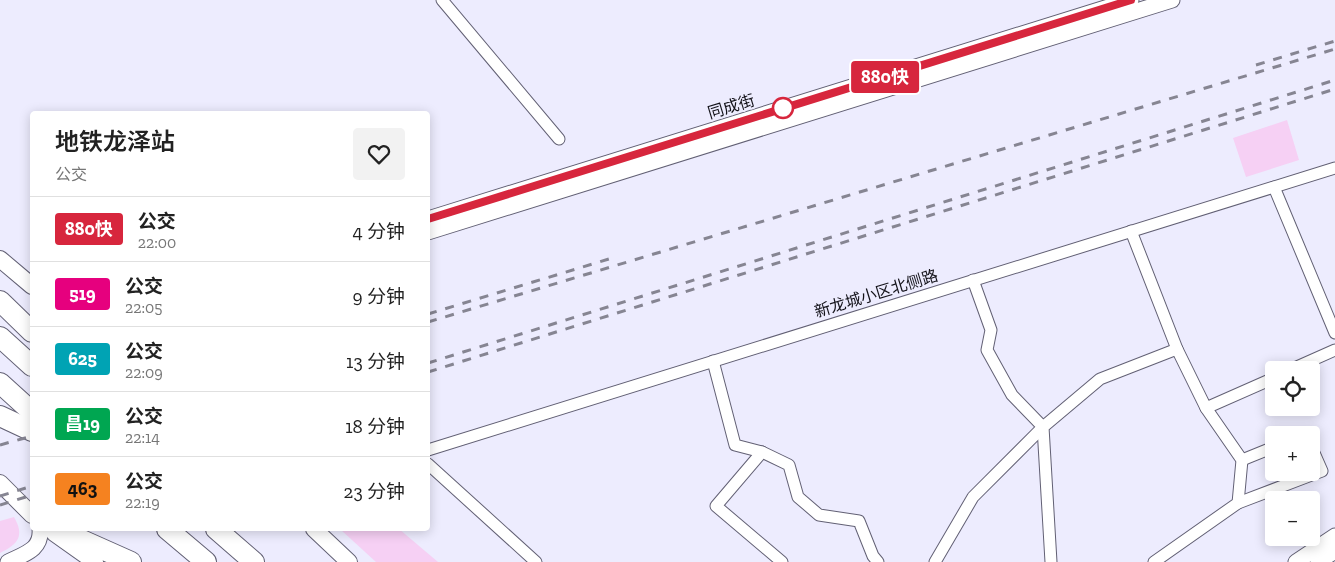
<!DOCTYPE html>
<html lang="zh">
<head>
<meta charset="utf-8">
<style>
  body { margin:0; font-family:"Zilla Slab","Noto Sans SC",serif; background:#f2f2f2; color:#222; height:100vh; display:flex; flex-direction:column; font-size:19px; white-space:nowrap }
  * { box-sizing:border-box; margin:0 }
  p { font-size:16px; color:#767676 }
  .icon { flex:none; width:28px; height:28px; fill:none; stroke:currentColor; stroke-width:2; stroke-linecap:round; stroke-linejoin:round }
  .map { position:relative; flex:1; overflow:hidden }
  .details { position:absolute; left:30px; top:111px; width:400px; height:420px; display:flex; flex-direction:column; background:#fff; border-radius:5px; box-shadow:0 2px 12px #0003 }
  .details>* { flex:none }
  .badge { padding:0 10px; border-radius:4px; font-size:18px; line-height:32px }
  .buttons { position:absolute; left:1265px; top:361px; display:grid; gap:10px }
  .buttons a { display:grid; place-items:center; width:55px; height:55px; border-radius:5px; background:#fff; box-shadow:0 2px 12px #0003; font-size:25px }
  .map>.badge { position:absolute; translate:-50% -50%; box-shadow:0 0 0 2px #fff }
  .round { display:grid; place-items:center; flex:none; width:52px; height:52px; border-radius:5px; background:#f2f2f2 }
  .summary { display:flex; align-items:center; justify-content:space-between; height:85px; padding:0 25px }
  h1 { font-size:24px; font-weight:600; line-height:38px }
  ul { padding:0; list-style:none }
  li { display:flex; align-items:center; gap:15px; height:65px; padding:0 25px; border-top:1px solid #e0e0e0 }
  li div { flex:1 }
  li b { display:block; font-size:19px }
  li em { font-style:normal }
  li .badge { min-width:55px; font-weight:700; text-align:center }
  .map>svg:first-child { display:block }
  .green { fill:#f6d0f4 }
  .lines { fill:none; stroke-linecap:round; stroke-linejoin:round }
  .street-casing { stroke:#626074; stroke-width:13 }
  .secondary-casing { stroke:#626074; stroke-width:17 }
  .primary-casing { stroke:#626074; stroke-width:18 }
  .highway-casing { stroke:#626074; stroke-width:22 }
  .street { stroke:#fff; stroke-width:11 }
  .secondary { stroke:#fff; stroke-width:15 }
  .primary { stroke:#fff; stroke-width:16 }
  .highway { stroke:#fff; stroke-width:20 }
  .rail { stroke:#868592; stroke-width:3; stroke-dasharray:9 9; stroke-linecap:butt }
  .line-casing { stroke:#fff; stroke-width:11 }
  .line { stroke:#d7263d; stroke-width:8 }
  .stop-dot { fill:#fff; stroke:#d7263d; stroke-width:2.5 }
  .labels { text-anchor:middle; stroke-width:4; stroke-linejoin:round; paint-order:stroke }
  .street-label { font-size:16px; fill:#131219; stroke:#edecfe }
</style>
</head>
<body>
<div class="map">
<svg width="1335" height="562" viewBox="0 0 1335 562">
  <rect width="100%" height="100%" fill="#edecfe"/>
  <g class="green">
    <path d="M1287,120L1299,160L1246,177L1233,138Z"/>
    <path d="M14,517C25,536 18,544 0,553V521Z"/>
    <path d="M340,529H399L438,562H376Z"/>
  </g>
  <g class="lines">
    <g class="street-casing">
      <g id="street">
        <path d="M442,0L559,139"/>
        <path d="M1274,187L1335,333"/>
        <path d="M1131,231L1177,349L1206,408L1274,378"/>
        <path d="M713,361L735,445L762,452"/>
        <path d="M1290,370L1335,350"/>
        <path d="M1303,435H1306"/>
        <path d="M428,450L1335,168"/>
        <path d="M1242,460L1274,447"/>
        <path d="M428,464L536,562"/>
        <path d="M1238,503L1322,471L1311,446"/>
        <path d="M782,562L716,506L762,452L789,465L798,497L819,515L859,521L873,556L878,562"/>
        <path d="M935,562L973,497L1043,427L1012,395L987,350L991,330L973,280"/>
        <path d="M1051,562L1043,427L1100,379L1177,349"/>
        <path d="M1154,562L1238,503L1242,460L1206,408"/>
      </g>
    </g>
    <g class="secondary-casing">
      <g id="secondary">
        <path d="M428,219L1131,0"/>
        <path d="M428,232L1172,0"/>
        <path d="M8,562C24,554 42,550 40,529"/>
        <path d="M1296,562L1335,536"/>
        <path d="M1318,562L1335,551"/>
      </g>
    </g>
    <g class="primary-casing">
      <g id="primary">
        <path d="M0,259L32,286"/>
        <path d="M0,483L32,515"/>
        <path d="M314,529L349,562"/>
        <path d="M54,533L95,562"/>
      </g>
    </g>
    <g class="highway-casing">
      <g id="highway">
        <path d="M0,301L32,332"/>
        <path d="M0,337L32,366"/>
        <path d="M0,383L32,412"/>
        <path d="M0,416L32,431"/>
        <path d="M57,529L131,562"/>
        <path d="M167,529L206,562"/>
        <path d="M216,529L254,562"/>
      </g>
    </g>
    <use href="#street" class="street"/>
    <use href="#secondary" class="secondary"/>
    <use href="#primary" class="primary"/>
    <use href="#highway" class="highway"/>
    <g class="rail">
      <path d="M1256,65L1335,41"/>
      <path d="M428,314L612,258"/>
      <path d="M428,322L1335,49"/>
      <path d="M428,363L1335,80"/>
      <path d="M428,372L1335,89"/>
      <path d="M0,445L32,436"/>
      <path d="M0,496L32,486"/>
      <path d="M0,505L32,495"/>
    </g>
  </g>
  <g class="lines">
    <g class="line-casing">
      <path id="line" d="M428,219L1131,0"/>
    </g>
    <use href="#line" class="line"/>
  </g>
  <circle class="stop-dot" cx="783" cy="108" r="10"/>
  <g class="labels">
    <g class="street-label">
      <text transform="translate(731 106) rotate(-17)" y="6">同成街</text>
      <text transform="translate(876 293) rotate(-17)" y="6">新龙城小区北侧路</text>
    </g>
  </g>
</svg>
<div class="buttons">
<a><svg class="icon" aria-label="locate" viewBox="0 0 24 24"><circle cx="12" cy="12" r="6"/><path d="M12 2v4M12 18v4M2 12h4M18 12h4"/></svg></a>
<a>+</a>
<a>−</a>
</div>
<b class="badge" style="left:885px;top:77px;background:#d7263d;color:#fff">880快</b>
<section class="details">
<div class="summary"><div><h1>地铁龙泽站</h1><p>公交</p></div><a class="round"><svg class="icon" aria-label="heart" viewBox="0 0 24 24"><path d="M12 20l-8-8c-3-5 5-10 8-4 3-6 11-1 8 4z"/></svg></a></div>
<ul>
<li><span class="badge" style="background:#d7263d;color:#fff">880快</span><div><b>公交</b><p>22:00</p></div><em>4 分钟</em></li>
<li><span class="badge" style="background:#e6007e;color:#fff">519</span><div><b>公交</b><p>22:05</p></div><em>9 分钟</em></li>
<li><span class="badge" style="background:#00a3b4;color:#fff">625</span><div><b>公交</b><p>22:09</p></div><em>13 分钟</em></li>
<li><span class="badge" style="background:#00a651;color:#fff">昌19</span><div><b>公交</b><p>22:14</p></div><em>18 分钟</em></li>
<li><span class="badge" style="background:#f58220;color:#111">463</span><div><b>公交</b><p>22:19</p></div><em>23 分钟</em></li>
</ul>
</section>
</div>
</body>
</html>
